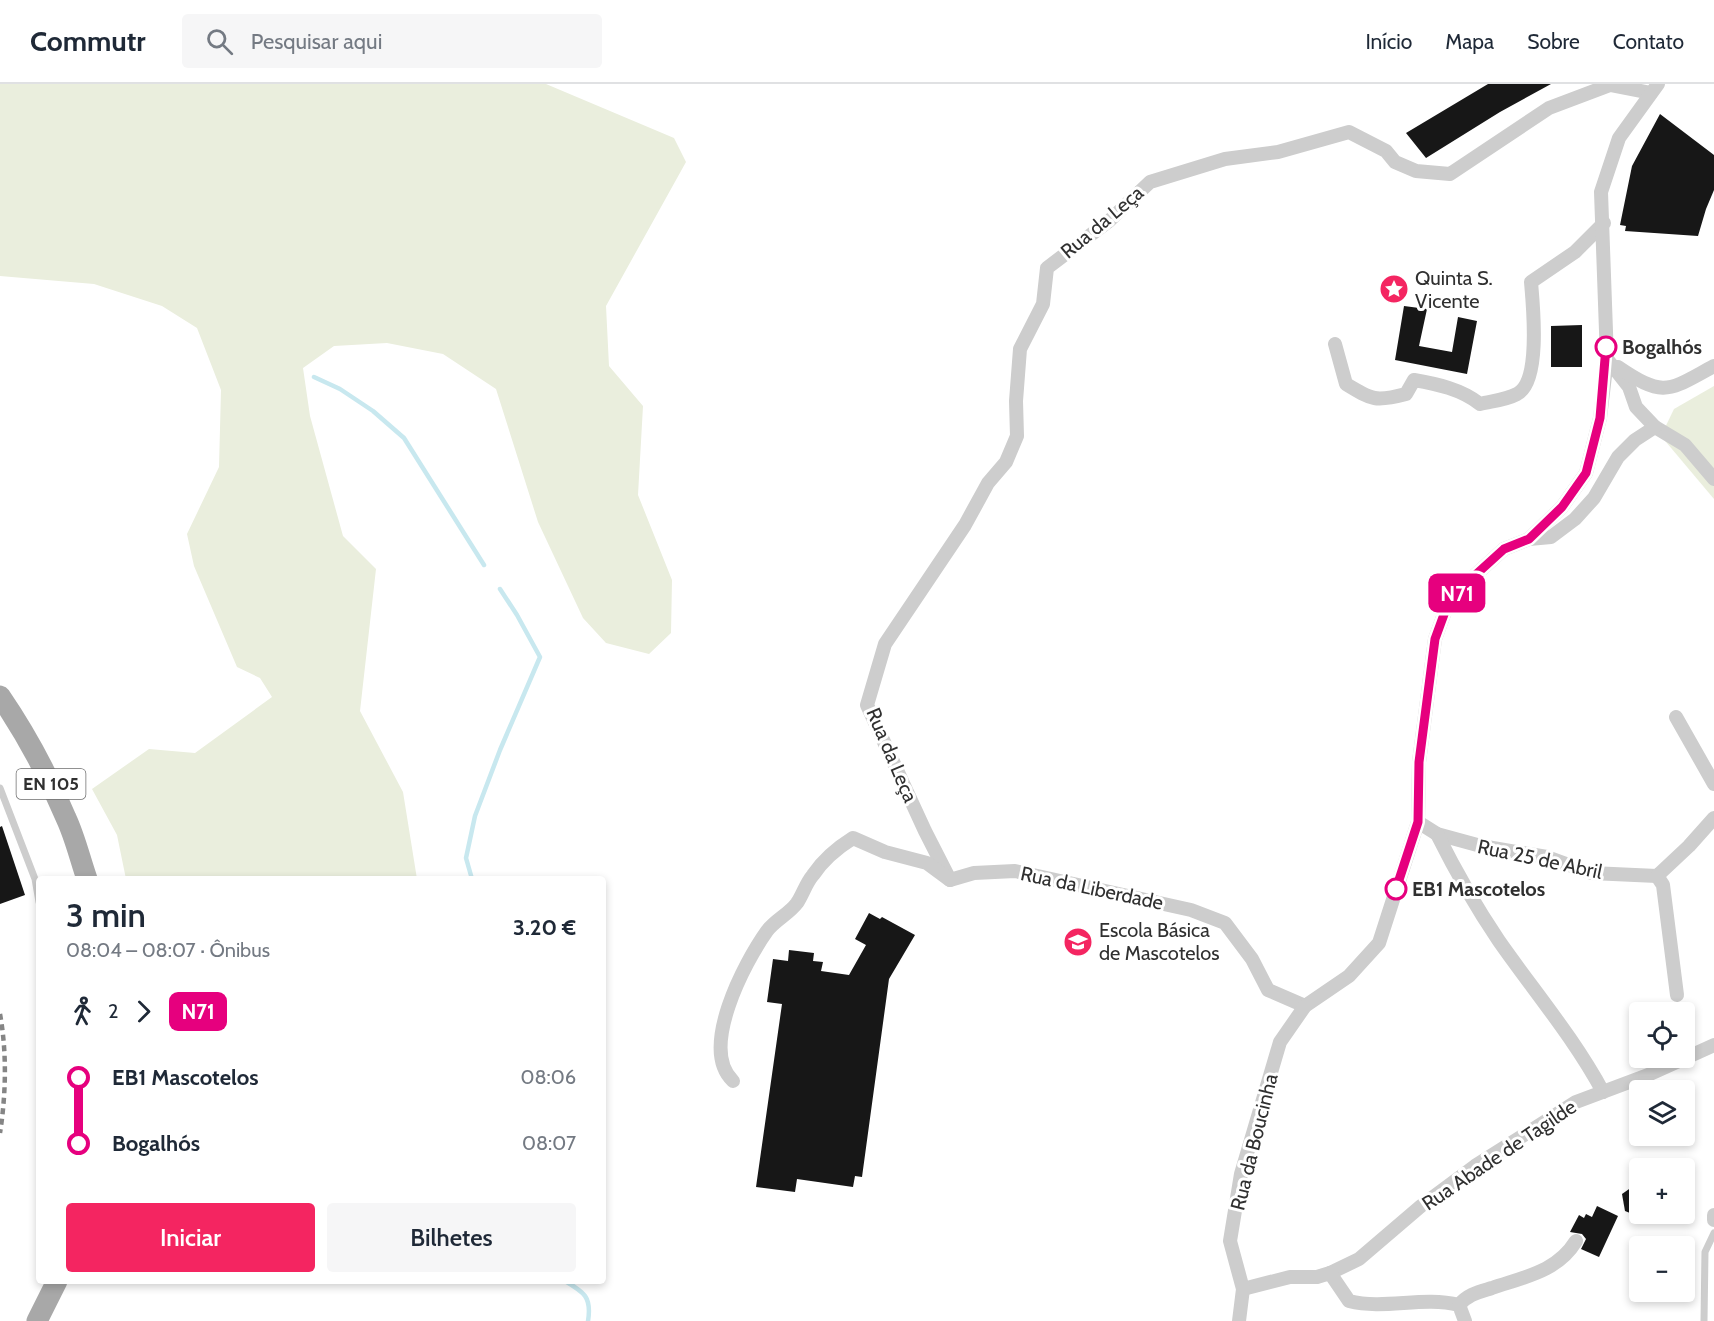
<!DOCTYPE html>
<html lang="pt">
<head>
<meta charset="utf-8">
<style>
  body { margin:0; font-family:Cabin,sans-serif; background:#f6f6f7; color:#1f2937; height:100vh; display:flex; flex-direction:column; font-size:22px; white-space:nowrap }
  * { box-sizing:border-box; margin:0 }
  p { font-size:20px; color:#747a83 }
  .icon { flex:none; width:33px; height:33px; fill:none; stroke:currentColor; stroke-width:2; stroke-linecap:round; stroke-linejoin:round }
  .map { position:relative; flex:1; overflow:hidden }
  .details { position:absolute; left:36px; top:792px; width:570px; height:408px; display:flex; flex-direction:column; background:#fff; border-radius:6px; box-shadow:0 3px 9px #0003 }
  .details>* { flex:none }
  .badge { padding:0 12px; border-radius:9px; font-size:21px; line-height:39px }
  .controls { position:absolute; left:1629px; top:918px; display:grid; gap:12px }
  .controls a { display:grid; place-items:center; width:66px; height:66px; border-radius:6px; background:#fff; box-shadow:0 3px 9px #0003; font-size:30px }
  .map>.badge { position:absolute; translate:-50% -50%; box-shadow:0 0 0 3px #fff }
  .legs { display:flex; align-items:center; gap:9px; height:66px; padding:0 30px; font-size:20px }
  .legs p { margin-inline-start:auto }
  .summary { display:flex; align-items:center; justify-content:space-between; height:102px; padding:0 30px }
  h1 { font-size:33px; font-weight:600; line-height:45px }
  .primary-button { display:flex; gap:12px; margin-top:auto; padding:12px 30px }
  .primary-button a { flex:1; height:69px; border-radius:6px; background:#f42561; color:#fff; font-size:24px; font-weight:600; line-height:69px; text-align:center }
  .primary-button a+a { background:#f6f6f7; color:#1f2937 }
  ul { padding:0 30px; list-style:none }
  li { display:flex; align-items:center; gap:21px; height:66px; font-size:22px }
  li i { display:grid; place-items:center; width:9px; height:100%; margin:0 8px; background:currentColor }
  li i::after { content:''; width:15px; height:15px; margin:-8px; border:4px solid; border-radius:50%; background:#fff }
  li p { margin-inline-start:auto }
  li:first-child i { background:linear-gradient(#0000 50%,currentColor 0) }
  li:last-child i { background:linear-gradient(currentColor 50%,#0000 0) }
  header { display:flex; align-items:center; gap:36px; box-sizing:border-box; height:84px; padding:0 30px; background:#fff; border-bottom:2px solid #e0e1e3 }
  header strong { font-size:28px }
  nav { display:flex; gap:33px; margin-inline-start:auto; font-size:21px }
  .search { width:420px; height:54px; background:#f6f6f7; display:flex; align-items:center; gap:15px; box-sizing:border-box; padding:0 21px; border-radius:6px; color:#747a83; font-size:22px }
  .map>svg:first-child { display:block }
  .green { fill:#eaeedd }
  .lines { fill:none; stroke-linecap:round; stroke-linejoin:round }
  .stream { stroke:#c8e8ef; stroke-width:4.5 }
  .building { fill:#171717 }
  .lane { stroke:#cdcdcd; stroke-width:7 }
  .street { stroke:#cdcdcd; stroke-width:14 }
  .primary { stroke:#a8a8a8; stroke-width:21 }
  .rail { stroke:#858585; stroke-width:4.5; stroke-dasharray:6 4.5; stroke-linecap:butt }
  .line-1-casing { stroke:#fff; stroke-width:14 }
  .line-1 { stroke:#e6007e; stroke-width:9 }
  .stop-1-dot { fill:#fff; stroke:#e6007e; stroke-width:3 }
  .labels { text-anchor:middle; stroke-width:6; stroke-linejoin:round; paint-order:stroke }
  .shield { fill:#fff; stroke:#6e6e6e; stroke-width:1.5 }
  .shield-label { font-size:18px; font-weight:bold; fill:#303030 }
  .street-label { font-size:20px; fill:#303030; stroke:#fff }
  .poi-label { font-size:20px; fill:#303030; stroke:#fff; text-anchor:start }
  .stop-label { font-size:20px; font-weight:bold; fill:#303030; stroke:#fff; text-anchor:start }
</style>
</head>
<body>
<header>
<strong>Commutr</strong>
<div class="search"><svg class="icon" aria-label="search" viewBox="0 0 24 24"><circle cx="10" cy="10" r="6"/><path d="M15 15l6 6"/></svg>Pesquisar aqui</div>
<nav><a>Início</a><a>Mapa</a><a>Sobre</a><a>Contato</a></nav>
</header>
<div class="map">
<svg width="1714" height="1237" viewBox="0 0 1714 1237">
  <rect width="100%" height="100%" fill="#fff"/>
  <g class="green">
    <path d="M0,0H546L674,54L686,78L606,222L609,282L643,322L638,411L672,496L671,549L649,570L606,559L583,534L538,438L496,305L443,270L387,259L334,262L303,284L310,332L343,452L376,485L360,627L403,708L417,795H126L117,751L92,705L149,665L195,669L272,613L260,594L237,583L194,482L187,450L219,383L221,306L197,244L162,222L94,200L0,192Z"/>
    <path d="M1714,302V415L1661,352L1674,325Z"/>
  </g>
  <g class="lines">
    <g class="stream">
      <path d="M314,293L340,305L373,327L404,354L484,481"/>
      <path d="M472,795L466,774L475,732L500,666L540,573L517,531L500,505"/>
      <path d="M565,1197C584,1208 592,1213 588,1237"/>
    </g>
  </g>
  <g class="building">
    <path d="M1488,0H1551L1500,28L1426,74L1406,49Z"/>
    <path d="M1660,30L1714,71V106L1706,125L1698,152L1625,147L1626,142L1620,141L1632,82Z"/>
    <path d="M1404,222L1427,225L1419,262L1452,268L1458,233L1477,237L1467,290L1395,276Z"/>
    <path d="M1582,241V283H1551V242Z"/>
    <path d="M2,742L25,811L0,820V743Z"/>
    <path d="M869,829L880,835L882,833L915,851L889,895L862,1093L855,1092L853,1103L797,1095L795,1108L756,1103L782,920L767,918L773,875L788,877L789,866L814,869L813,877L823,878L821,887L849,891L866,861L855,855Z"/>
    <path d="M1632,1103L1640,1105V1133L1625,1127L1622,1110Z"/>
    <path d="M1597,1122L1618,1132L1599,1173L1581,1165L1586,1155L1582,1150L1570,1148L1579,1131L1584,1134L1586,1130L1592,1133Z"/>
  </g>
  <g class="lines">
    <g class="lane">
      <path d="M0,704L35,795L39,818"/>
      <path d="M1704,1237L1705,1168L1714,1149"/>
    </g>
    <g class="street">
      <path d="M1335,260L1346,300C1372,316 1376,318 1406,310L1414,296C1437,300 1461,305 1480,320C1492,317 1506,316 1517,310C1541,298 1533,221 1531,198L1575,168L1604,139"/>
      <path d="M1607,275L1629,303L1636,323L1655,343L1685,361L1714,395"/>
      <path d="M1618,283C1665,315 1669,306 1714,282"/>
      <path d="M1529,455L1551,453L1575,435L1594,414L1618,373L1635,356L1655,343"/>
      <path d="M1676,633L1714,700"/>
      <path d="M1418,738L1437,750L1481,762L1547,773L1591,789L1657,792L1689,762L1714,734"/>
      <path d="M1437,750C1455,786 1476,823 1499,857C1534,907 1574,954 1603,1008"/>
      <path d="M1657,792L1663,801L1677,911"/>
      <path d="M950,796L925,747L867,621L885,560L965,441L988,399L1006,378L1017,352L1016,317L1020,265L1043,220L1047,184L1109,137L1150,98L1225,75L1278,68L1349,48L1386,67L1395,78L1416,87L1450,90L1549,24L1610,1L1651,9"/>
      <path d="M733,997C699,965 744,879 767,847C775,836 789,830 797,819C803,810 806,799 813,791C823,776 837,764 853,754L885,768L927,779L950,796L974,789L1015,787L1191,826L1225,839L1252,875L1268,906L1305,922"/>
      <path d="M1714,1131V1136"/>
      <path d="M1330,1189L1359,1175L1421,1122L1475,1082L1576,1018L1648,991L1714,961"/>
      <path d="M1243,1205L1290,1193H1317L1330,1189L1349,1217C1385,1226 1422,1212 1459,1221L1465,1237"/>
      <path d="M1459,1221C1468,1210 1479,1208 1492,1204C1524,1193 1557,1188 1576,1157"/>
      <path d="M1239,1237L1243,1205L1230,1157L1241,1090L1280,958L1305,922L1349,892L1379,859L1418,738L1419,678L1435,555L1450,514L1504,465L1529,455L1562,423L1586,389L1600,334L1607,275L1601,108L1619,54L1658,0"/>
    </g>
    <g class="primary">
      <path d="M0,612C26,650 48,691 66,734C75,753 80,775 87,795"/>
      <path d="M37,1237L57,1197"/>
    </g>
    <path class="rail" d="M0,930C7,969 6,1010 0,1049"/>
  </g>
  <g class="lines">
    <g class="line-1-casing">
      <path id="line-1" d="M1396,805L1418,738L1419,678L1435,555L1450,514L1504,465L1529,455L1562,423L1586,389L1600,334L1606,263"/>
    </g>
    <use href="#line-1" class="line-1"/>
  </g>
  <defs>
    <g id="sight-disc" transform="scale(1.5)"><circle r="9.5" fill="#f42561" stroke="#fff"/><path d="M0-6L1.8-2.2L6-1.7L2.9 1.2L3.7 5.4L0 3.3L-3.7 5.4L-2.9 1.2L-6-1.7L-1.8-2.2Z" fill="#fff"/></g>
    <g id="school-disc" transform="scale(1.5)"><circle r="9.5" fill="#f42561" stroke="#fff"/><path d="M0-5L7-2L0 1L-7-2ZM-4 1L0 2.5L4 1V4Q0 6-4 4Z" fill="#fff"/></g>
  </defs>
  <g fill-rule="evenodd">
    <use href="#sight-disc" x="1394" y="205"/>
    <use href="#school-disc" x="1078" y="858"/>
  </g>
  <g class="stop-1-dot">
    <circle cx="1606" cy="263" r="10"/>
    <circle cx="1396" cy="805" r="10"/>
  </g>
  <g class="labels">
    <rect class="shield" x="16.5" y="685" width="69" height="30" rx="4.5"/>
    <g class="shield-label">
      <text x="51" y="706">EN 105</text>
    </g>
    <g class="street-label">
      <text transform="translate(1102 138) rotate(-40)" y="7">Rua da Leça</text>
      <text transform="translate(892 671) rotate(67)" y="7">Rua da Leça</text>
      <text transform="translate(1540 775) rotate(12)" y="7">Rua 25 de Abril</text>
      <text transform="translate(1092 804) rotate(12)" y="7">Rua da Liberdade</text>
      <text transform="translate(1254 1058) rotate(-76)" y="7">Rua da Boucinha</text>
      <text transform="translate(1499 1071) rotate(-34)" y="7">Rua Abade de Tagilde</text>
    </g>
    <g class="poi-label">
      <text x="1415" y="201">Quinta S.<tspan x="1415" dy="23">Vicente</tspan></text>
      <text x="1099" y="853">Escola Básica<tspan x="1099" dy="23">de Mascotelos</tspan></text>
    </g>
    <g class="stop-label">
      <text x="1622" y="270">Bogalhós</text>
      <text x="1412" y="812">EB1 Mascotelos</text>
    </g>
  </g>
</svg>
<div class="controls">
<a><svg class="icon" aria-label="locate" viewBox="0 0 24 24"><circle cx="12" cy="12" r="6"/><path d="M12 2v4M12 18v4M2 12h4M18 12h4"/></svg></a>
<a><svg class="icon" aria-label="layers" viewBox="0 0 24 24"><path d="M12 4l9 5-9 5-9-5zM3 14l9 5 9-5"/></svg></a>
<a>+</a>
<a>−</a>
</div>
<b class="badge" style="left:1457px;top:509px;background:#e6007e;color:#fff">N71</b>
<section class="details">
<div class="summary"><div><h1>3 min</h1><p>08:04 – 08:07 · Ônibus</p></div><b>3.20 €</b></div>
<div class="legs"><svg class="icon" aria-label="walk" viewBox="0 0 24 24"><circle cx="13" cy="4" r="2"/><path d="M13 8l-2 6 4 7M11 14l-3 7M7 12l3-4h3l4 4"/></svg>2<svg class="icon" aria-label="forward" viewBox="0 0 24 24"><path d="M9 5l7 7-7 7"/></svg><b class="badge" style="background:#e6007e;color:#fff">N71</b></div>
<ul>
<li><i style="color:#e6007e"></i><b>EB1 Mascotelos</b><p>08:06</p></li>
<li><i style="color:#e6007e"></i><b>Bogalhós</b><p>08:07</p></li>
</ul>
<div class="primary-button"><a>Iniciar</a><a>Bilhetes</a></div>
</section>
</div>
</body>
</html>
